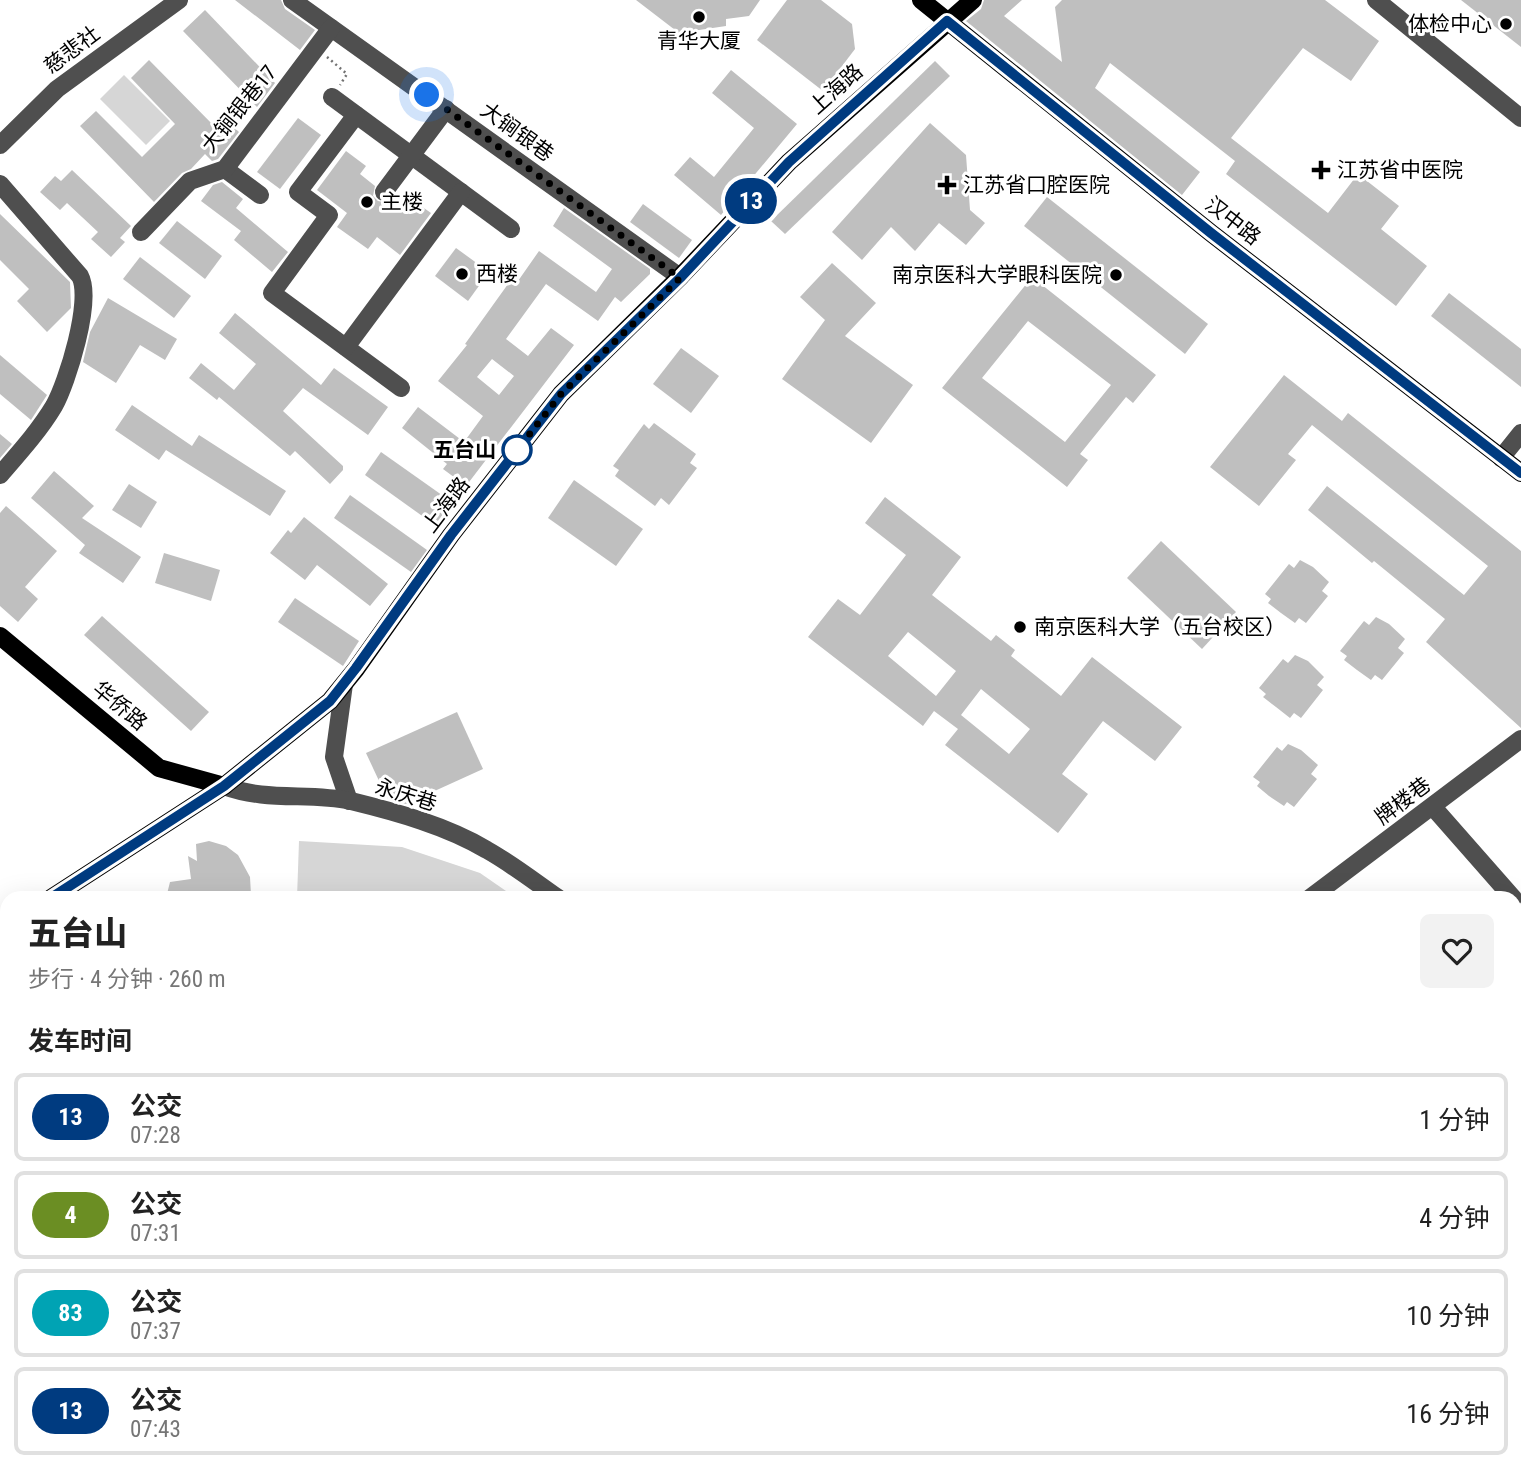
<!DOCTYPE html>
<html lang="zh">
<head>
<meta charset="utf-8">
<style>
  body { margin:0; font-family:"Roboto Condensed","Noto Sans SC",sans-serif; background:#f2f2f2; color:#222; height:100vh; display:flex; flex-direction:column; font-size:26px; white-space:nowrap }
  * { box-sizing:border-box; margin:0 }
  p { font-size:23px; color:#767676 }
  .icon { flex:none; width:38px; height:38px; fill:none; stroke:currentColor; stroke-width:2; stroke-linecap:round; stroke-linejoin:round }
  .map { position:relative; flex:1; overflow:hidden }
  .details { position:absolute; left:0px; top:891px; width:1522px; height:590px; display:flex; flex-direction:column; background:#fff; border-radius:21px 21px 0 0; box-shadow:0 7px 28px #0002 }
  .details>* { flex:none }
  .badge { padding:0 14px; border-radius:23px; font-size:24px; line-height:46px }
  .you { position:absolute; width:35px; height:35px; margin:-18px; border:5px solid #fff; border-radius:50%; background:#1a73e8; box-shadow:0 0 0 10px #1a73e833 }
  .map>.badge { position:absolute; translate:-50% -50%; box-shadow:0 0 0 4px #fff }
  h2 { padding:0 28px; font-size:26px; line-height:63px }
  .round { display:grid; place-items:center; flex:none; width:74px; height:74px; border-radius:10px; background:#f2f2f2 }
  .headline { display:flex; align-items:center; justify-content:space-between; height:119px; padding:0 28px }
  h1 { font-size:33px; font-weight:800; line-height:52px }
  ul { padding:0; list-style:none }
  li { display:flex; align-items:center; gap:21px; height:88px; margin:0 14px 10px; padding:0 14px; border:4px solid #e0e0e0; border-radius:10px }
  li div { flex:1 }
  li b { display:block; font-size:26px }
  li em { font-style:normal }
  li .badge { min-width:77px; font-weight:700; text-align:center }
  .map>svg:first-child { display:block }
  .green { fill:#d6d6d6 }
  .building { fill:#bfbfbf; fill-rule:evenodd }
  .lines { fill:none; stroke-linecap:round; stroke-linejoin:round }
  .path { stroke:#717171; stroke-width:2.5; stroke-dasharray:2 3.5; stroke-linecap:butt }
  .minor { stroke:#4f4f4f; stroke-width:18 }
  .major { stroke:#000; stroke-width:18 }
  .line-casing { stroke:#fff; stroke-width:16 }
  .line { stroke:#003b80; stroke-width:10 }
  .walk { stroke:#000; stroke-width:7; stroke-dasharray:0 12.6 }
  .poi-dot { fill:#000; stroke:#fff; stroke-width:2.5 }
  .stop-dot { fill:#fff; stroke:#003b80; stroke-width:3.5 }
  .labels { text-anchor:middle; stroke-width:6; stroke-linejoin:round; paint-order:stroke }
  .poi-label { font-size:21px; fill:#000; stroke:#fff; text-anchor:start }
  .street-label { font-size:21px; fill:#000; stroke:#fff }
  .stop-label { font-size:21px; font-weight:bold; fill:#000; stroke:#fff; text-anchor:end }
</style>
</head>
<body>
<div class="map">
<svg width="1521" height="1479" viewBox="0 0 1521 1479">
  <rect width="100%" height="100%" fill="#fff"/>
  <g class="green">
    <path d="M124,75L170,121L146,145L100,99Z"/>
    <path d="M299,841L402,847L480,873L516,898H297Z"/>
    <path d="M1521,914V1006L1516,999V920Z"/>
    <path d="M321,1474H925L924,1479H317Z"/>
  </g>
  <g class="building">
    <path d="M235,0H281L285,9L315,30L300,50Z"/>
    <path d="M636,0H760L749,16L726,19V26L679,33Z"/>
    <path d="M787,0H821L852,24L855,49L823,91L757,40Z"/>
    <path d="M984,0H1022L1004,16L1062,62L1055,7L1062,0H1325L1379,41L1351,81L1303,48L1231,138L1328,213L1358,174L1399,206L1381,229L1427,266L1396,306L1226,174L1235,161L1110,63L1095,88L1200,172L1182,195L966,21L981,9Z"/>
    <path d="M1461,0H1521V47Z"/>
    <path d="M205,10L275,83L257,107L183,31Z"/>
    <path d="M149,60L218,130L227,121L239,132L218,159L212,161L205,154L191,169L182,173L154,202L80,126L96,111L142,157L175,124L131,78Z"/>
    <path d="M935,61L950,76L785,234L771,221Z"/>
    <path d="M731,70L797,124L721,215L674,175L690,157L714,177L754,128L712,93Z"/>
    <path d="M298,118L321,135L280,189L257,172Z"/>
    <path d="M930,123L966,155L970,210L985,223L966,245L939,223L915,251L891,227L862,260L832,232Z"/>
    <path d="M346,151L366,166L360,174L375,186L373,196L378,201L388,203L393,199L407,210L414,201L431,213L400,255L377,237L368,249L337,227L347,213L317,190Z"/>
    <path d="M72,170L131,226L120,238L125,242L111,257L91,239L98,232L67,203L60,210L40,192L55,176L61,181Z"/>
    <path d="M222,182L243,199L236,208L288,252L272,272L234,240L241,231L201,201L213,185Z"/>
    <path d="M1047,197L1208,324L1185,354L1024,226Z"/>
    <path d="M643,204L692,240L679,258L630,222Z"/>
    <path d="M564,208L650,269V274L621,302L615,297L598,321L546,284L506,339L528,356L551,328L574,345L466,486L443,469L447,464L402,428L418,407L464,442L483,416L438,381L467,345L465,344L513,277L518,281L539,251L596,292L612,269L553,226ZM492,359L514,376L499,395L477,377Z"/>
    <path d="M0,214L70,282L71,308L47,332L17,301L29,289L0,260Z"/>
    <path d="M177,221L222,256L205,279L159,243Z"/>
    <path d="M456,248L489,272L468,301L435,276Z"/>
    <path d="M140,257L191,296L174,318L123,279Z"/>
    <path d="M832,263L876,303L845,336L913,385L871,443L782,379L825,320L800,297Z"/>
    <path d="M1032,277L1156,375L1133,403L1126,397L1080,454L1088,460L1067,487L942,388ZM1028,321L1111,385L1065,442L982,378Z"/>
    <path d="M1449,293L1521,349V387L1431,316Z"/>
    <path d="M108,298L177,339L165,360L140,345L116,383L83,362L90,332Z"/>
    <path d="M235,313L321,385L334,368L388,407L368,435L303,388L283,411L343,466V470L330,484L295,451L290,456L219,397L217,400L189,378L201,363L234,390L256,364L219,333Z"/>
    <path d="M681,348L719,376L691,413L653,384Z"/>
    <path d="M0,355L47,395L31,420L0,394Z"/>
    <path d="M1284,375L1342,421L1348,413L1521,551V728L1426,642L1445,619L1374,561L1372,563L1308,510L1327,486L1464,595L1488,566L1312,425L1288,454L1296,460L1259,506L1210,467Z"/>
    <path d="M132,405L192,446L199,435L286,491L270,516L166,450L159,460L115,430Z"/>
    <path d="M654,423L696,454L690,463L697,468L669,505L661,498L655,506L615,476L619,470L613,466L644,424L649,429Z"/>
    <path d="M0,434L12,444L0,458Z"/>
    <path d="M381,452L456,505L439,528L365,475Z"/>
    <path d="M54,471L94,506L82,518L141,557L123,583L79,553L85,545L31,498Z"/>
    <path d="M574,480L643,529L616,566L548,518Z"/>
    <path d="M129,484L157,502L141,528L112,510Z"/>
    <path d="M350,495L427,550L411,572L334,518Z"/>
    <path d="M885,497L961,557L932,595L991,641L996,635L1015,650L1011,656L1061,696L1092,657L1182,727L1155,761L1103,721L1062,774L1088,794L1058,833L945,745L958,729L934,711L923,726L808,637L838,599L860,615L906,555L865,523ZM908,632L956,671L936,696L888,656ZM981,689L1030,729L1009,754L961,715Z"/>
    <path d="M6,506L57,551L25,587L38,599L18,622L0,606V513Z"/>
    <path d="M304,517L388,584L370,606L317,565L305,580L270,553L288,530L291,533Z"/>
    <path d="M1161,541L1236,612L1202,649L1127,578Z"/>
    <path d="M164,553L220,570L211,601L155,583Z"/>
    <path d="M1300,560L1313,567L1329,582L1322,591L1328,596L1306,623L1299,618L1295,623L1281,613L1268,603L1271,599L1265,594L1289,564L1294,568Z"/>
    <path d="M295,598L359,641L343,666L278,622Z"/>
    <path d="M102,616L209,712L191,731L84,635Z"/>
    <path d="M1376,617L1389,624L1405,639L1398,648L1404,653L1382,680L1375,675L1371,680L1357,670L1344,660L1347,656L1340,651L1364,621L1369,625Z"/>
    <path d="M1295,655L1308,661L1324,677L1317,685L1323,690L1301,718L1294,713L1290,718L1276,707L1263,697L1266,694L1259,688L1283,659L1288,663Z"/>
    <path d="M457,712L483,769L406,804L387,798L366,753Z"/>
    <path d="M1288,744L1301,750L1318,765L1311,774L1317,779L1294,807L1287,802L1284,806L1269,796L1257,786L1260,782L1253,777L1277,747L1282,751Z"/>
    <path d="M209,841L226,846L238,855L250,877L251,895L241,898H166L170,882L191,879L188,856L197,861L196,844Z"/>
  </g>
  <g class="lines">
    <g class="path">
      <path d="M327,57L347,74L340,85"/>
      <path d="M0,987L7,979"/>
    </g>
    <g class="minor">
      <path d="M292,0L680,277"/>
      <path d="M1376,0L1521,118"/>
      <path d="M332,97L511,229"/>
      <path d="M356,115L298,192L329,215L272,293L401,388"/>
      <path d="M0,145L57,89L179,0"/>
      <path d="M225,169L260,195"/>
      <path d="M0,184L80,276C93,300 67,383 54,406C39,431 19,453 0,475"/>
      <path d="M384,192L446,109"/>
      <path d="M141,232L190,181L225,169L331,28"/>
      <path d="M346,347L461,192"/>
      <path d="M1501,458L1521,433"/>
      <path d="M344,684L334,757L349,801"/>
      <path d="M224,786C267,802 309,792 351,801C396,812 447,826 487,850C512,864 535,882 558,898"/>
      <path d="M1433,807L1513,898"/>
      <path d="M1310,898L1521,739"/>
      <path d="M700,1474L706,1479"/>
      <path d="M961,1474V1479"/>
      <path d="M1257,1474L1268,1479"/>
    </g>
    <g class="major">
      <path d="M921,0L1211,233L1521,473"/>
      <path d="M0,636L159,768L224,786"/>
      <path d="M51,898L224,786L330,701L356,669L451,535L561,394L680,277L789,162L973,0"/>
      <path d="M0,946L7,940"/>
    </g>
  </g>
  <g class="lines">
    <g class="line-casing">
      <path id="line" d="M51,898L224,786L330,701L356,668L451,535L561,394L680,278L789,162L947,21L1211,233L1521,473"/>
    </g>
    <use href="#line" class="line"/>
    <path class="walk" d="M427,95L680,278L561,394L514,454L517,450"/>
  </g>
  <g class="poi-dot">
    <circle cx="699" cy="17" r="7"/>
    <circle cx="1506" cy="24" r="7"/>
    <path d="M1317.5 159.5h7v7h7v7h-7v7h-7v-7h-7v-7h7z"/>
    <path d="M943.5 174.5h7v7h7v7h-7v7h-7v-7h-7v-7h7z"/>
    <circle cx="367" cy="202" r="7"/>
    <circle cx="462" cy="274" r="7"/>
    <circle cx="1116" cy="275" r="7"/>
    <circle cx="1020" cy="627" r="7"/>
  </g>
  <circle class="stop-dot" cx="517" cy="450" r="14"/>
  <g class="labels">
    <g class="poi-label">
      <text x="1492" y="31" text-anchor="end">体检中心</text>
      <text x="699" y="48" text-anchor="middle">青华大厦</text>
      <text x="1337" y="177">江苏省中医院</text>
      <text x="963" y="192">江苏省口腔医院</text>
      <text x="381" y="209">主楼</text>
      <text x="476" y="281">西楼</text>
      <text x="1102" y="282" text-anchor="end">南京医科大学眼科医院</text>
      <text x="1034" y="634">南京医科大学（五台校区）</text>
    </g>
    <g class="street-label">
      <text transform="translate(72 50) rotate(-37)" y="7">慈悲社</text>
      <text transform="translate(836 89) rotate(-42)" y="7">上海路</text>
      <text transform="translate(239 109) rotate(-51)" y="7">大锏银巷17</text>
      <text transform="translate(517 132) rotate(36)" y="7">大锏银巷</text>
      <text transform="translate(1233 221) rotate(38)" y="7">汉中路</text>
      <text transform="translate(446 505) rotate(-53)" y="7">上海路</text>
      <text transform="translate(120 706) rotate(40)" y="7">华侨路</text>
      <text transform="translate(406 795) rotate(17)" y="7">永庆巷</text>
      <text transform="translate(1403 801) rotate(-37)" y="7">牌楼巷</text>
    </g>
    <g class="stop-label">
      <text x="496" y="457">五台山</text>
    </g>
  </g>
</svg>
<div class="you" style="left:427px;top:95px"></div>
<b class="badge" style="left:751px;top:201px;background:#003b80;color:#fff">13</b>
<section class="details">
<div class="headline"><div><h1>五台山</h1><p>步行 · 4 分钟 · 260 m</p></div><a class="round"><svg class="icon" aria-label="heart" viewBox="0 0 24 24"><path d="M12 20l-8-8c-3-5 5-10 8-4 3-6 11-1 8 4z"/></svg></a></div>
<h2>发车时间</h2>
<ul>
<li><span class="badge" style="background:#003b80;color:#fff">13</span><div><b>公交</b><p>07:28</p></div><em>1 分钟</em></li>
<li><span class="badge" style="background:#6b8e23;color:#fff">4</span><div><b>公交</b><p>07:31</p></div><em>4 分钟</em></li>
<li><span class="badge" style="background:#00a3b4;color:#fff">83</span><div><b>公交</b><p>07:37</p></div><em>10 分钟</em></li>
<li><span class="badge" style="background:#003b80;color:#fff">13</span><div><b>公交</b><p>07:43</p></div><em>16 分钟</em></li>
</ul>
</section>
</div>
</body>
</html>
